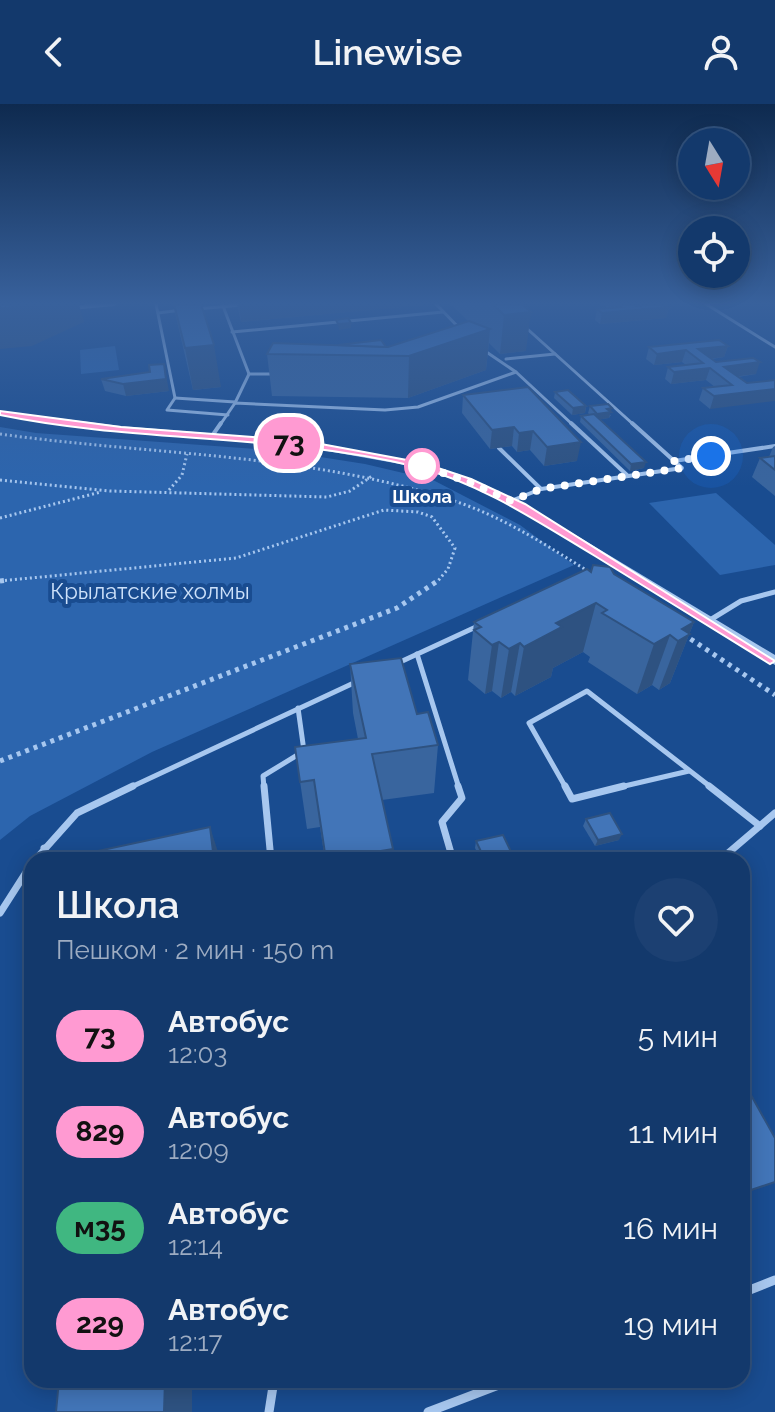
<!DOCTYPE html>
<html lang="ru">
<head>
<meta charset="utf-8">
<style>
  body { margin:0; font-family:Raleway,sans-serif; background:#1c4072; color:#f1f3f6; height:100vh; display:flex; flex-direction:column; font-size:30px; white-space:nowrap }
  * { box-sizing:border-box; margin:0 }
  p { font-size:26px; color:#9dacc2 }
  .icon { flex:none; width:44px; height:44px; fill:none; stroke:currentColor; stroke-width:2; stroke-linecap:round; stroke-linejoin:round }
  .map { position:relative; flex:1; overflow:hidden }
  .sheet { position:absolute; left:24px; top:748px; width:726px; height:536px; display:flex; flex-direction:column; background:#13396c; border-radius:24px; box-shadow:0 4px 20px #0003,0 0 0 2px #32537f }
  .sheet>* { flex:none }
  .badge { padding:0 16px; border-radius:26px; font-size:28px; line-height:52px }
  .needle { width:52px; rotate:169deg }
  .buttons { position:absolute; left:678px; top:24px; display:grid; gap:16px }
  .buttons a { display:grid; place-items:center; width:72px; height:72px; border-radius:50%; background:#13396c; box-shadow:0 4px 20px #0003,0 0 0 2px #32537f; font-size:40px }
  .you { position:absolute; width:40px; height:40px; margin:-20px; border:6px solid #fff; border-radius:50%; background:#1a73e8; box-shadow:0 0 0 12px #1a73e833 }
  .map>.badge { position:absolute; translate:-50% -50%; box-shadow:0 0 0 4px #fff }
  .round { display:grid; place-items:center; flex:none; width:84px; height:84px; border-radius:42px; background:#1c4072 }
  .overview { display:flex; align-items:center; justify-content:space-between; height:136px; padding:0 32px }
  h1 { font-size:38px; font-weight:600; line-height:60px }
  ul { padding:0; list-style:none }
  li { display:flex; align-items:center; gap:24px; height:96px; padding:0 32px }
  li div { flex:1 }
  li b { display:block; font-size:30px }
  li em { font-style:normal }
  li .badge { min-width:88px; font-weight:700; text-align:center }
  header { display:flex; justify-content:space-between; align-items:center; height:104px; padding:0 32px; background:#13396c; font-size:36px; font-weight:600 }
  .map>svg:first-child { display:block }
  .green { fill:#2c65ae }
  .lines { fill:none; stroke-linecap:round; stroke-linejoin:round }
  .path-far1 { stroke:#a7c7ef; stroke-width:3; stroke-dasharray:2 3; stroke-linecap:butt }
  .path { stroke:#a7c7ef; stroke-width:5; stroke-dasharray:4 5; stroke-linecap:butt }
  .service-far4 { stroke:#a7c7ef; stroke-width:3 }
  .service-far3 { stroke:#a7c7ef; stroke-width:4 }
  .service-far2 { stroke:#a7c7ef; stroke-width:5 }
  .service-far1 { stroke:#a7c7ef; stroke-width:7 }
  .service { stroke:#a7c7ef; stroke-width:9 }
  .minor { stroke:#a7c7ef; stroke-width:4 }
  .tertiary { fill:#a7c7ef; fill-rule:evenodd }
  .wall { fill:#39659e }
  .shaded-wall { fill:#2e5281 }
  .building { fill:#4275b8; stroke:#2e5281; stroke-width:2 }
  .line { fill:#ff9ad2; stroke:#fff; stroke-width:2 }
  .walk { stroke:#fff; stroke-width:8; stroke-dasharray:0 14.4 }
  .stop-dot { fill:#fff; stroke:#ff9ad2; stroke-width:4 }
  .labels { text-anchor:middle; stroke-width:8; stroke-linejoin:round; paint-order:stroke }
  .far-stop-label { font-size:18px; font-weight:bold; fill:#fff; stroke:#194c90 }
  .park-label { font-size:22px; fill:#cde1fa; stroke:#194c90 }
</style>
</head>
<body>
<header><svg class="icon" aria-label="back" viewBox="0 0 24 24"><path d="M15 5l-7 7 7 7"/></svg>Linewise<svg class="icon" aria-label="person" viewBox="0 0 24 24"><circle cx="12" cy="8" r="4"/><path d="M4 21q1-7 8-7t8 7"/></svg></header>
<div class="map">
<svg width="775" height="1308" viewBox="0 0 775 1308">
  <rect width="100%" height="100%" fill="#194c90"/>
  <g class="green">
    <path d="M115,242L119,266L81,270L80,246Z"/>
    <path d="M0,323L36,329L282,347L365,360L433,376L520,421L574,461L152,648L30,712L0,736Z"/>
    <path d="M716,389L775,441V461L720,471L649,399Z"/>
  </g>
  <g class="lines">
    <g class="path-far1">
      <path d="M0,330C150,351 306,349 451,396C502,412 546,441 591,469"/>
      <path d="M0,376L110,387L327,393L350,387L372,372"/>
      <path d="M169,386L182,371L187,350"/>
      <path d="M0,414L101,388"/>
      <path d="M0,477L236,454L384,406L418,408L432,413L455,444L448,465L437,478"/>
    </g>
    <g class="path">
      <path d="M0,477L7,476"/>
      <path d="M683,530L775,591"/>
      <path d="M0,657L397,504L439,476"/>
    </g>
    <g class="service-far4">
      <path d="M156,200L175,294L167,306L228,311"/>
      <path d="M436,200L462,227"/>
      <path d="M706,200L775,243"/>
      <path d="M223,202L249,270"/>
      <path d="M196,205L253,200"/>
      <path d="M158,209L181,206"/>
      <path d="M523,221L634,321"/>
      <path d="M232,228L443,208"/>
      <path d="M506,255L555,250"/>
      <path d="M516,268L573,321"/>
      <path d="M175,294L235,298"/>
      <path d="M235,299L249,270H276"/>
      <path d="M220,321L235,299L385,306L418,303L516,268L482,245"/>
    </g>
    <g class="service-far3">
      <path d="M571,319L628,372"/>
      <path d="M212,332L221,319"/>
      <path d="M499,344L541,385L511,397"/>
      <path d="M674,357L775,342"/>
      <path d="M541,385L682,364L632,319"/>
    </g>
    <g class="service-far2">
      <path d="M710,516L741,497L775,488"/>
      <path d="M417,550L459,684"/>
      <path d="M398,559L478,522"/>
      <path d="M129,684L358,577"/>
      <path d="M264,684L263,672L304,647L298,604"/>
      <path d="M566,684L529,619L587,587L712,684"/>
      <path d="M616,684L689,667"/>
    </g>
    <g class="service-far1">
      <path d="M264,682L271,756"/>
      <path d="M565,682L572,695L624,682"/>
      <path d="M709,682L760,722"/>
      <path d="M44,744L48,756"/>
      <path d="M35,756L77,709L133,682"/>
      <path d="M453,756L442,718L462,694L458,682"/>
      <path d="M720,756L775,709"/>
      <path d="M0,809L32,759"/>
    </g>
    <g class="service">
      <path d="M742,1189L775,1176"/>
      <path d="M269,1308L274,1276"/>
      <path d="M428,1308L512,1276"/>
    </g>
    <path class="minor" d="M71,204L114,200"/>
    <path class="tertiary" d="M0,307L121,322L305,337L422,359L470,375L524,400L775,551V561L518,404L464,379L417,363L305,343L121,328L0,311Z"/>
  </g>
  <g class="wall">
    <path d="M173,200L221,283L193,286Z"/>
    <path d="M237,200H423V201L241,218Z"/>
    <path d="M451,200H522L526,247L500,250L489,239L486,266L408,294L272,292L267,250L388,243L468,217Z"/>
    <path d="M602,200H632L635,202L669,203L666,214L600,220L595,216L597,205L607,204Z"/>
    <path d="M728,242L724,253L712,255L716,258L756,270L738,273L710,305L699,296L703,284L715,283L706,276L671,280L665,275L668,263L686,261L682,258L654,261L646,255L649,243Z"/>
    <path d="M101,275L169,287L126,292L105,287Z"/>
    <path d="M528,283L577,357L544,362L530,346L517,348L512,342L490,345L462,309L463,291Z"/>
    <path d="M555,288L586,302L585,309L572,311L554,294Z"/>
    <path d="M590,302L611,311L609,314L600,315L644,364L630,367L580,318L581,312L590,311L588,309Z"/>
    <path d="M775,342V392L752,373L760,354L769,353L773,343Z"/>
    <path d="M591,468L614,470L694,518L670,579L659,586L652,581L637,590L588,558L590,553L583,548L553,564L551,573L515,592L511,588L501,594L492,587L485,590L468,576L474,518Z"/>
    <path d="M350,560L417,610L438,641L434,689L382,696L393,745L392,756H325L320,723L307,725L295,643L358,635L353,609Z"/>
    <path d="M586,715L619,736L595,742L583,722Z"/>
    <path d="M476,737L515,756H481L475,744Z"/>
  </g>
  <g class="shaded-wall">
    <path d="M25,200H79L84,218L32,242L0,245V204Z"/>
    <path d="M239,200H423V201L241,218Z"/>
    <path d="M669,203L666,214L600,220L602,209Z"/>
    <path d="M531,208L526,247L500,250L504,211Z"/>
    <path d="M351,219V224L339,226L338,220Z"/>
    <path d="M490,225L486,266L408,294L409,252Z"/>
    <path d="M214,241L221,283L193,286L185,244Z"/>
    <path d="M728,242L724,253L699,256L698,245Z"/>
    <path d="M686,246L682,258L654,261L657,250Z"/>
    <path d="M760,258L756,270L724,274V263Z"/>
    <path d="M164,260L169,287L126,292L123,280L166,275Z"/>
    <path d="M710,264L706,276L671,280L674,268Z"/>
    <path d="M775,285V297L710,305L714,292Z"/>
    <path d="M586,302L585,309L572,311L573,304Z"/>
    <path d="M612,304L609,314L595,316L597,310L607,305Z"/>
    <path d="M514,323L512,342L490,345L492,326Z"/>
    <path d="M533,327L530,346L517,348L519,329Z"/>
    <path d="M581,338L577,357L544,362L547,343Z"/>
    <path d="M646,358L644,364L630,367L631,360Z"/>
    <path d="M596,499L583,548L553,564L551,573L515,592L524,543L556,519Z"/>
    <path d="M694,518L670,579L659,586L682,525Z"/>
    <path d="M670,531L652,581L637,590L654,540Z"/>
    <path d="M499,538L492,587L485,590L492,541Z"/>
    <path d="M520,539L511,588L501,594L509,545Z"/>
    <path d="M210,723L218,748L219,756H214Z"/>
    <path d="M622,730L619,736L595,742L598,736Z"/>
    <path d="M775,1078V1079L742,1090V1089Z"/>
    <path d="M165,1276H192V1308H164Z"/>
  </g>
  <g class="building">
    <path d="M0,200H25L19,203L0,204Z"/>
    <path d="M174,200H201L214,241L185,244Z"/>
    <path d="M493,200H522L531,208L504,211Z"/>
    <path d="M618,200H632L635,202L665,200L669,203L602,209L597,205L622,203Z"/>
    <path d="M348,214L351,219L338,220L336,216Z"/>
    <path d="M469,217L490,225L409,252L267,250L273,239L388,243Z"/>
    <path d="M381,236L386,243L338,241Z"/>
    <path d="M719,236L728,242L698,245L716,258L753,254L760,258L724,263L747,279L775,276V285L714,292L703,284L732,281L710,264L674,268L668,263L703,259L686,246L657,250L649,243Z"/>
    <path d="M164,260L166,275L123,280L101,275L150,268L149,261Z"/>
    <path d="M528,283L581,338L547,343L533,327L519,329L514,323L492,326L463,291Z"/>
    <path d="M568,286L586,302L573,304L555,288Z"/>
    <path d="M608,300L612,304L607,305L611,308L597,310L590,302Z"/>
    <path d="M594,310L646,358L631,360L581,312Z"/>
    <path d="M775,352V366L760,354Z"/>
    <path d="M593,461L610,463L614,470L694,518L682,525L690,530L678,537L670,531L654,540L602,509L607,506L596,499L556,519L562,523L524,543L520,539L509,545L499,538L492,541L474,526L481,523L474,518L587,465L591,468Z"/>
    <path d="M401,554L417,610L428,608L438,641L372,650L393,745L326,756L314,676L300,678L295,643L366,634L350,560Z"/>
    <path d="M610,709L622,730L598,736L586,715Z"/>
    <path d="M210,723L214,756H65V754Z"/>
    <path d="M503,731L515,756H485L476,737Z"/>
    <path d="M742,975L775,1034V1078L742,1089Z"/>
    <path d="M59,1276H165L164,1308H56Z"/>
  </g>
  <linearGradient id="sky" x2="0" y2="1"><stop stop-color="#0e2a4f"/><stop offset="0.52" stop-color="#38619c"/><stop offset="1" stop-color="#38619c" stop-opacity="0"/></linearGradient>
  <rect width="775" height="383" fill="url(#sky)"/>
  <path class="line" d="M0,307L121,323L305,337L423,359L471,375L525,400L775,557L770,560C712,524 653,488 595,452C538,418 482,380 417,363C279,329 135,339 0,311Z"/>
  <g class="lines">
    <path class="walk" d="M422,362L419,361L467,377L511,397L541,385L682,364L674,357L711,352"/>
  </g>
  <circle class="stop-dot" cx="422" cy="362" r="16"/>
  <g class="labels">
    <g class="far-stop-label">
      <text x="422" y="399">Школа</text>
    </g>
    <g class="park-label">
      <text x="150" y="495">Крылатские холмы</text>
    </g>
  </g>
</svg>
<div class="buttons">
<a><svg class="needle" viewBox="-14 -14 28 28"><path d="M0-13l5 13h-10z" fill="#e53935"/><path d="M0 13l5-13h-10z" fill="#9dacc2"/></svg></a>
<a><svg class="icon" aria-label="locate" viewBox="0 0 24 24"><circle cx="12" cy="12" r="6"/><path d="M12 2v4M12 18v4M2 12h4M18 12h4"/></svg></a>
</div>
<div class="you" style="left:711px;top:352px"></div>
<b class="badge" style="left:289px;top:339px;background:#ff9ad2;color:#111">73</b>
<section class="sheet">
<div class="overview"><div><h1>Школа</h1><p>Пешком · 2 мин · 150 m</p></div><a class="round"><svg class="icon" aria-label="heart" viewBox="0 0 24 24"><path d="M12 20l-8-8c-3-5 5-10 8-4 3-6 11-1 8 4z"/></svg></a></div>
<ul>
<li><span class="badge" style="background:#ff9ad2;color:#111">73</span><div><b>Автобус</b><p>12:03</p></div><em>5 мин</em></li>
<li><span class="badge" style="background:#ff9ad2;color:#111">829</span><div><b>Автобус</b><p>12:09</p></div><em>11 мин</em></li>
<li><span class="badge" style="background:#40b781;color:#111">м35</span><div><b>Автобус</b><p>12:14</p></div><em>16 мин</em></li>
<li><span class="badge" style="background:#ff9ad2;color:#111">229</span><div><b>Автобус</b><p>12:17</p></div><em>19 мин</em></li>
</ul>
</section>
</div>
</body>
</html>
